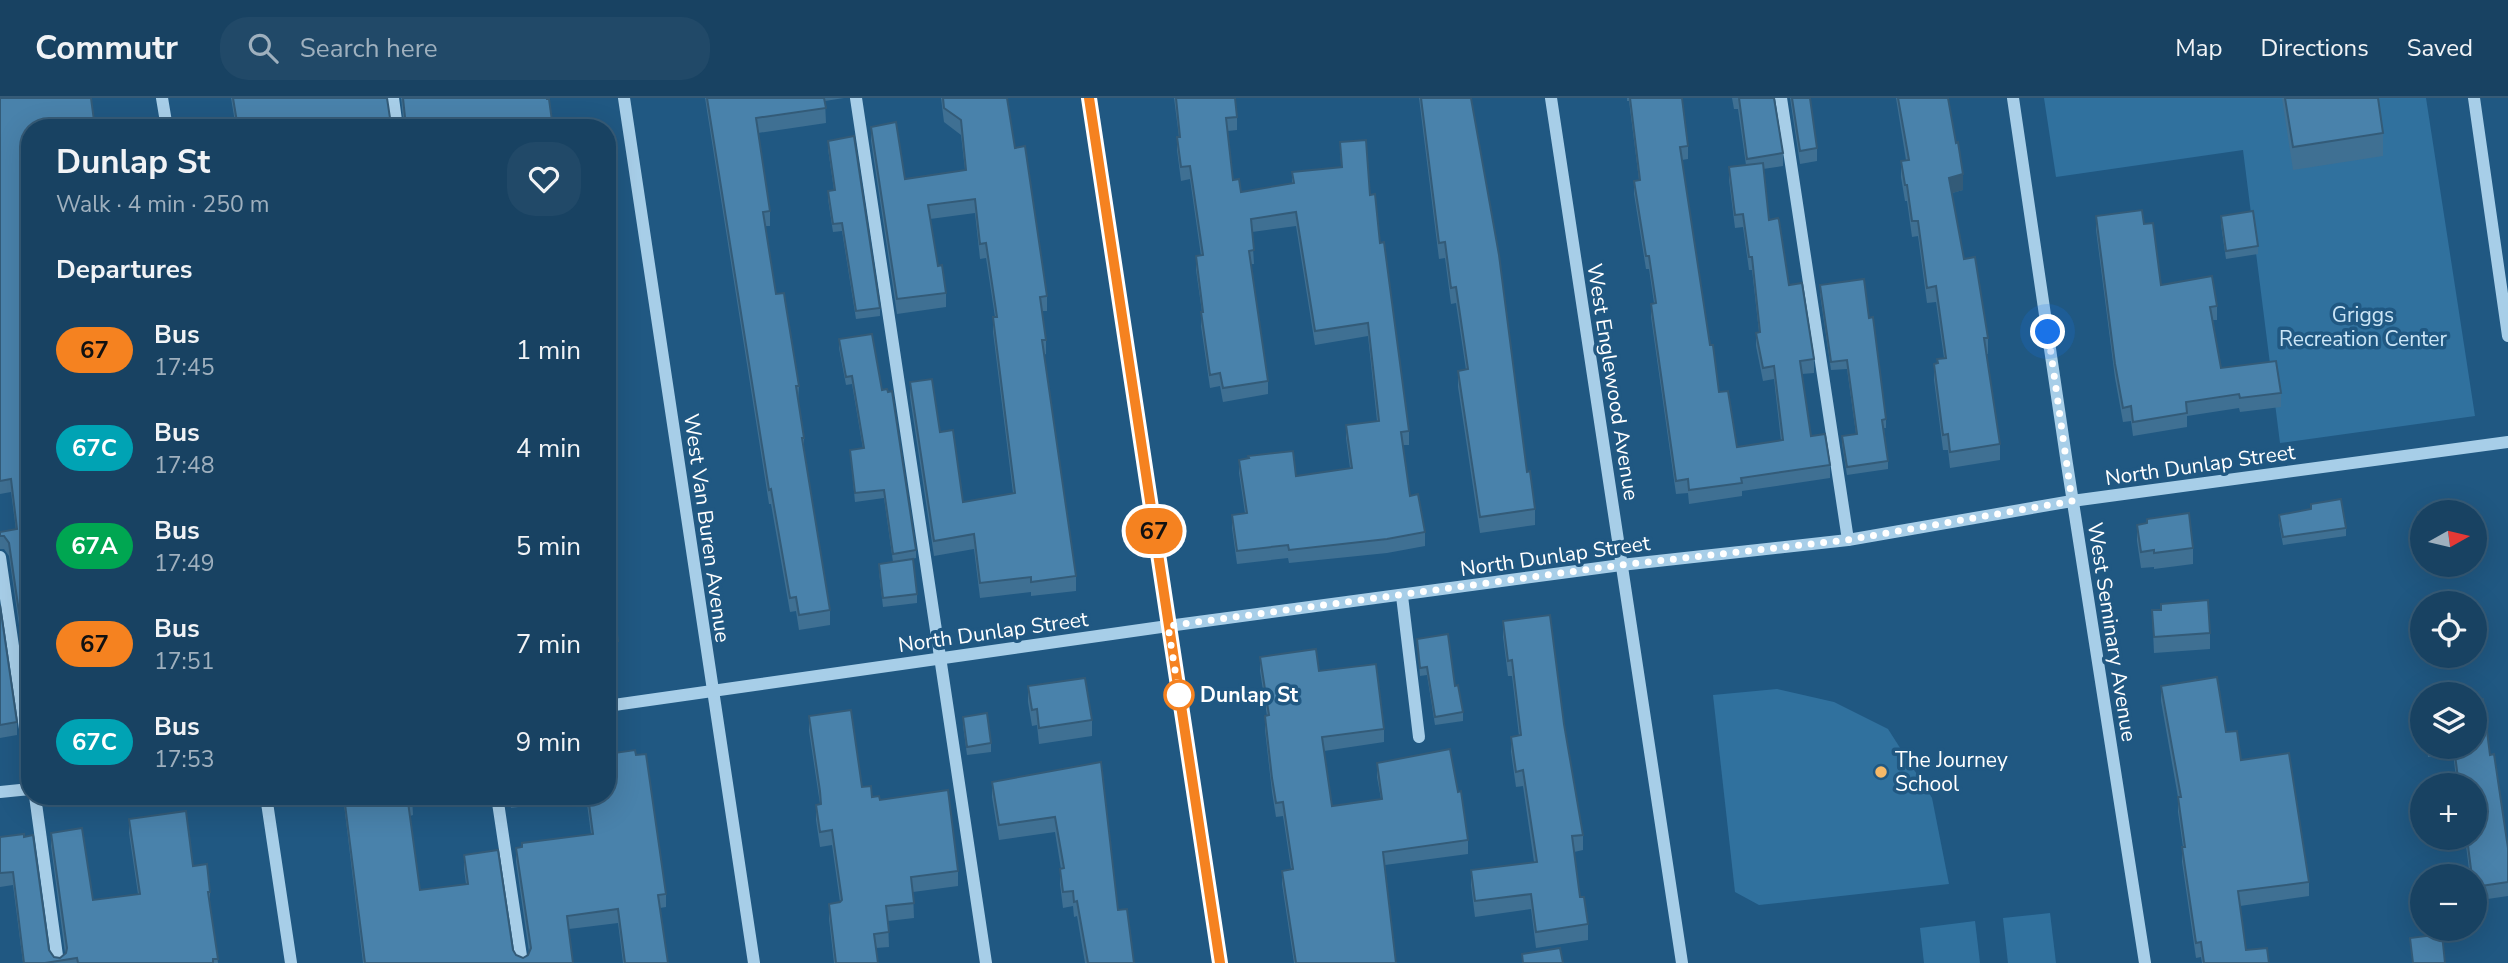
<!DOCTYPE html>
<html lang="en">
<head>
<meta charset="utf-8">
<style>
  body { margin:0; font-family:"Nunito Sans",sans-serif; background:#214968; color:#f1f3f6; height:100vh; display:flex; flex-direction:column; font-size:26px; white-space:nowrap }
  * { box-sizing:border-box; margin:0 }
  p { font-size:23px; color:#9fb0be }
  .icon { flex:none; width:38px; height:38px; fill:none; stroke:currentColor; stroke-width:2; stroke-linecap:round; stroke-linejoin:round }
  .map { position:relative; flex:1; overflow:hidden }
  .details { position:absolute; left:21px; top:21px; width:595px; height:686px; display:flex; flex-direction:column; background:#184262; border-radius:28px; box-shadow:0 7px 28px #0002,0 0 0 2px #365b77 }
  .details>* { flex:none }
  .badge { padding:0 14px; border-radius:23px; font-size:24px; line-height:46px }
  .needle { width:46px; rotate:82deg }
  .controls { position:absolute; left:2410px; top:402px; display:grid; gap:14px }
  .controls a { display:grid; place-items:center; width:77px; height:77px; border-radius:50%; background:#184262; box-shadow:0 7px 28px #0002,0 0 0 2px #365b77; font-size:35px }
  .you { position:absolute; width:35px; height:35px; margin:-18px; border:5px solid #fff; border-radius:50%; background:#1a73e8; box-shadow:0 0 0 10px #1a73e833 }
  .map>.badge { position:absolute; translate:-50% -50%; box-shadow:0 0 0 4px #fff }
  h2 { padding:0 35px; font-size:26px; line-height:63px }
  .round { display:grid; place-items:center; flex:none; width:74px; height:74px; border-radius:28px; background:#214968 }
  .head { display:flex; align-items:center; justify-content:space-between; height:119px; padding:0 35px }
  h1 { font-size:33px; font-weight:700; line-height:52px }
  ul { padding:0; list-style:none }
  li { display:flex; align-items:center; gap:21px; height:98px; padding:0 35px }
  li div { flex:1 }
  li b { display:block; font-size:26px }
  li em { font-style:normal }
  li .badge { min-width:77px; font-weight:700; text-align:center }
  header { display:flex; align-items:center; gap:42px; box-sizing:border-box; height:98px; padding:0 35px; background:#184262; border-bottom:2px solid #365b77 }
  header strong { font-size:33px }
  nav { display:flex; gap:38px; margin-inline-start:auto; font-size:24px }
  .search { width:490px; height:63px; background:#214968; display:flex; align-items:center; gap:18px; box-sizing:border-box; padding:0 24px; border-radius:28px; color:#9fb0be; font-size:26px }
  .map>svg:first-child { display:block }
  .green { fill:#30719e }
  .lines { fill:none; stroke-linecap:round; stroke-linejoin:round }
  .minor { stroke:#a7cee8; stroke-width:12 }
  .wall { fill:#3f7093 }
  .shaded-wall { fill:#335b78 }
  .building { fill:#4982ab; stroke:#335b78; stroke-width:2 }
  .line-casing { stroke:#fff; stroke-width:16 }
  .line { stroke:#f58220; stroke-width:10 }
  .walk { stroke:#fff; stroke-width:7; stroke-dasharray:0 12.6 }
  .stop-dot { fill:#fff; stroke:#f58220; stroke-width:3.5 }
  .poi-dot { fill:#f6b968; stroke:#205882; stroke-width:2.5 }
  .labels { text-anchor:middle; stroke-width:7; stroke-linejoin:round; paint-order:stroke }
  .park-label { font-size:21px; fill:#cbe5f6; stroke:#205882 }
  .street-label { font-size:21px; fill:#fff; stroke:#205882 }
  .stop-label { font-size:21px; font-weight:bold; fill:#fff; stroke:#205882; text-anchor:start }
  .poi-label { font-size:21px; fill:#fff; stroke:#205882; text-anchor:start }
</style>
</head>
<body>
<header>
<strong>Commutr</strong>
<div class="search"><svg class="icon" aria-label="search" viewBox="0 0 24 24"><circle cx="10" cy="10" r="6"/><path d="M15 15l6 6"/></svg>Search here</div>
<nav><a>Map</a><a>Directions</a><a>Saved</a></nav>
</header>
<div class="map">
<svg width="2508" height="865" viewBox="0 0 2508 865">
  <rect width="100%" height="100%" fill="#205882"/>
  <g class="green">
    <path d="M2044,0H2426L2475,318L2280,345L2243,52L2056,79Z"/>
    <path d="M1777,591L1834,604L1888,631L1932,700L1949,786L1759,807L1735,794L1713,597Z"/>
    <path d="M2050,815L2056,865H2008L2003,820Z"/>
    <path d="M1975,823L1980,865H1924L1920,830Z"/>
  </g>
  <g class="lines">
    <g class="minor">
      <path d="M162,0L167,30"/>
      <path d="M393,0L397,30"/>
      <path d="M624,0L754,865"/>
      <path d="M856,0L986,865"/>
      <path d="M1089,0L1220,865"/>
      <path d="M1551,0L1682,865"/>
      <path d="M1781,0L1848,442"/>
      <path d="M2013,0L2067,366L2145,865"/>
      <path d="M2474,0L2508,238"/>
      <path d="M0,459L30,665"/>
      <path d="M1402,498L1419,639"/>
      <path d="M607,608L1168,528L1621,467L1848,442L2072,403L2508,344"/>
      <path d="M0,694L30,691"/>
      <path d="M35,698L58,865"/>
      <path d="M266,698L291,865"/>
      <path d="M497,698L522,865"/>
    </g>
  </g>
  <g class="wall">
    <path d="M0,0L30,30V603L9,458L4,451H0V434L16,432L11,394L0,396Z"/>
    <path d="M231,0H387L390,20L399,24L403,20L401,0H547L553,30H236Z"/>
    <path d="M705,0H844L825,3L826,25L758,35L770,113V128H765L776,196L799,288L798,303L804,340V355L830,512V527L799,532L796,513L790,514L771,406H769Z"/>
    <path d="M941,0H1007L1015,50L1047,198V213H1042L1046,242V256L1044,257L1076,478V493L1031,498V494L980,500L974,451L934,458L910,299V284L940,334L963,404L1013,395L993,234V219H995L986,160L980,161L975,115L930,121L938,168L946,195V209L897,216L871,43V29L905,81L965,72L961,37L944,24Z"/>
    <path d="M1174,0H1235L1237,19V32L1228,33L1233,82L1241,94L1292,86V74L1341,69L1340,44L1370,97L1380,145L1409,333V347H1403L1410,398L1425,434V448L1387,455L1289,465L1288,460L1237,466L1232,430V417L1245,415L1239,375V362L1296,378L1350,370L1346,340V327L1377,323L1368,238L1315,247L1296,128L1252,134L1254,166H1251L1268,283V296L1223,304L1220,288L1210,290L1201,228L1202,214L1196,172V158H1201L1190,81L1181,83L1177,52V39H1179Z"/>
    <path d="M1419,0H1471L1527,374L1535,411V427L1480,435L1458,289V273L1466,272L1456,205L1451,206L1445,160L1439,161Z"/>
    <path d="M1627,0H1682L1688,48V61L1682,62L1710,247L1719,294L1737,349L1781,343L1774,281L1763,283L1756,248V235L1759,234L1752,172H1749L1743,129L1735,130L1729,82V69L1746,67L1738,11H1734L1732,0H1774L1783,55V68L1763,71L1769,122L1789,187L1814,261V275L1802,276L1811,338L1830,367V380L1742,393V398L1689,406L1688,395L1676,396L1651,219V206L1654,205L1649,171H1646L1634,96V83L1639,82L1629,3H1627Z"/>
    <path d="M1790,0H1810L1817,50V63L1800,66Z"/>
    <path d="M1896,0H1948L1963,92L1952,95L1964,161L1988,240V256H1986L2000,346V362L1950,370L1948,352H1943L1934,282V266L1937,265V261L1944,260L1936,204L1927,205L1918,138L1912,139L1907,103H1905L1901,79V63L1906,62Z"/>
    <path d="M2282,0H2378L2383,35V58L2293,72Z"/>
    <path d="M828,43L880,210V218L856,221L842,133L833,134L828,101V93L834,92L828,51Z"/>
    <path d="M2096,118L2144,126L2161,187L2217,208V222H2213L2221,270L2281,295V309L2240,314L2239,310L2187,318V329L2133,338L2131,323L2123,324L2115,280L2096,132Z"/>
    <path d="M2221,118L2258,148V156L2226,161L2221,126Z"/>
    <path d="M1820,187L1869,220L1886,321V330H1884L1888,363V371L1847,377L1842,346V338L1856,336L1847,271L1831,272L1820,196Z"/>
    <path d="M839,241L882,292L916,452V460L900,463L917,496V505L883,509L879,474V466L893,464L884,400L855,404L850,352L863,351L852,286L846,287L839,250Z"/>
    <path d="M2311,406L2346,430V438L2283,447L2279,425V417L2311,411Z"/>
    <path d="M2418,414L2422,415V460L2418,430Z"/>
    <path d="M2147,421L2193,450V466L2154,471V469L2141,470L2137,443V427L2147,425Z"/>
    <path d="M607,464L618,543V558L607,559Z"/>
    <path d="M0,507L17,624V637L0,640Z"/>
    <path d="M2152,512L2210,535V551L2154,555Z"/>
    <path d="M1503,523L1564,626L1583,737V752L1574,754L1580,799L1588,826V842L1536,850L1531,811L1475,819L1471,787V772L1534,764L1523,688L1516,689L1511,654V639L1519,638L1512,578H1508L1503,539Z"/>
    <path d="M1417,541L1455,588L1463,614V623L1435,627L1427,577L1420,578Z"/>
    <path d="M2436,558H2474L2437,563Z"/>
    <path d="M1260,559L1319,573L1384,631V644L1324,653L1332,708L1381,701L1377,679V665L1468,742V756L1385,767L1396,865H1294L1282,786V773L1291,771L1283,718L1276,719L1272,694L1265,632V618H1267L1260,573Z"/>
    <path d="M1028,588L1092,622V638L1039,646L1037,627L1032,628L1028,604Z"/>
    <path d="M2161,588L2226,634L2309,784V798L2240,808L2246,852L2269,865H2202L2201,859L2196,860L2182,764V749H2183L2178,714V699L2161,603Z"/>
    <path d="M809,618L862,689L872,699L880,702L958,773V788L913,794L914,820L888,823L889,849L876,850L878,865H834L829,821V806L840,804L832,747L820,749L816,722V707L820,706L809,633Z"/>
    <path d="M963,619L991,645V654L967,657L963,627Z"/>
    <path d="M2427,649H2474L2508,750V798L2474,803V779H2470L2465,740H2474V688H2457L2453,655L2428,659Z"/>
    <path d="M1101,664L1118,812L1134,865H1085L1077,818L1074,819L1073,808L1063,810L1060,786V771H1061L1055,734L999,742L992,699V684Z"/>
    <path d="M343,698H412L413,717L410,718L420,792L466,786L464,771V757L516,857L523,860L528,857L529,854L516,764V750L591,736L586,698H607L666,796V809L660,810L668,865H623L618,825L569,831L573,865H363Z"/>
    <path d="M509,698H547V705L511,710Z"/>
    <path d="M129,721L193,768L210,794V807L218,865H23L13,787L0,789V739L49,852L54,859L60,860L65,855L51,748V735L93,802L138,796L129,735Z"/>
  </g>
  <path class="shaded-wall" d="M1963,76V92L1949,96V80Z"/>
  <g class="building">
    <path d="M0,0H91L95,30H30V590L9,445L4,438H0V434L17,431L11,381L0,383Z"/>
    <path d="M233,0H387L390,20L399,24L405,19L403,0H547V1H549L553,30H238Z"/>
    <path d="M707,0H824L826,10L756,20L770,113L763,114L776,196L784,195L785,202L799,288H796L804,340H802L830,512L799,517L796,499L790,500L771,391L769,392Z"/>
    <path d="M943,0H1007L1015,50L1025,48L1047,198L1040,199L1046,242H1042L1076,478L1031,484V479L980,485L974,436L934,443L910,284L932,281L940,334L953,332L963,404L1015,395L993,219H997L986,145L980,146L975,101L928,107L938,168L942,167L946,195L897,201L871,29L896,24L905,81L966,72L961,22L944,10Z"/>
    <path d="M1176,0H1235L1237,19L1226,20L1233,82L1239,81L1241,94L1294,85L1292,74L1342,69L1340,44L1366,42L1370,97L1375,96L1380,145L1384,144L1409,333L1401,334L1410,398L1418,396L1425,434L1387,441L1289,452L1288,447L1237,453L1232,417L1247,415L1239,362L1249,360L1248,358L1293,353L1296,378L1352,370L1346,327L1379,323L1368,225L1315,233L1296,114L1251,121L1254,152L1249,153L1268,283L1223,290L1220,275L1210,277L1201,214H1203L1196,158L1203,157L1190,68L1181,69L1177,39H1180Z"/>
    <path d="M1421,0H1471L1499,157L1527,374L1530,373L1535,411L1480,419L1458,273L1468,271L1456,189L1451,190L1445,144L1439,145Z"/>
    <path d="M1630,0H1682L1688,48L1680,49L1710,247H1713L1719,294L1728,293L1737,349L1783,342L1774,268L1763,270L1756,235L1760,234L1752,159H1749L1743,116L1735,117L1729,69L1763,65L1769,122L1778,120L1779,122L1789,187L1802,185L1814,261L1800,263L1811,338L1825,336L1830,367L1741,380L1742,385L1689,392L1688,381L1676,383L1651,206L1656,205L1649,158H1646L1634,83L1640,82Z"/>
    <path d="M1739,0H1774L1783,55L1747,61Z"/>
    <path d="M1792,0H1810L1817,50L1800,53Z"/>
    <path d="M1898,0H1948L1956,45L1958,44L1963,76L1949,80L1964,161L1975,159L1988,240H1984L2000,346L1950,354L1948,336L1943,337L1934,266L1938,265L1937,261L1946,260L1936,188L1927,190L1918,123H1912L1907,87H1905L1901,63L1909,62Z"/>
    <path d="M2285,0H2378L2383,35L2293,49Z"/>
    <path d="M854,38L880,210L856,213L842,125L833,126L828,93L835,92L828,43Z"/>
    <path d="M2142,112L2144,126L2153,125L2161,187L2212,178L2217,208L2210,209L2221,270L2276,263L2281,295L2240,300L2239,296L2186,304L2187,315L2133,324L2131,308L2123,310L2115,266L2096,118Z"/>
    <path d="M2253,113L2258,148L2226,153L2221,118Z"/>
    <path d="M1864,181L1869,220L1873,219L1886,321L1882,322L1888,363L1847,369L1842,338L1857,336L1847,262L1831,264L1820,187Z"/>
    <path d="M872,236L882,292L887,291L888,294L892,293L916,452L893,456L884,392L855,395L850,352L864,350L852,278L846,279L839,241Z"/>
    <path d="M2341,401L2346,430L2283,439L2279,417L2311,411V406Z"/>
    <path d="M2455,410L2456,415H2422V444L2418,414Z"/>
    <path d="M2189,415L2193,450L2154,455V452L2141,454L2137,427L2147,425V421Z"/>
    <path d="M913,461L917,496L883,500L879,466Z"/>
    <path d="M607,464L618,543L607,544Z"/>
    <path d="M2469,501L2470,506H2432Z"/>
    <path d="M2208,502L2210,535L2154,539L2152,512H2161V506Z"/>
    <path d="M0,507L17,624L0,627Z"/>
    <path d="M1550,517L1564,626L1583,737L1572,738L1580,799H1584L1588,826L1536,834L1531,796L1475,803L1471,772L1537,764L1523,672L1516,674L1511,639L1521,637L1512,562L1508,563L1503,523Z"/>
    <path d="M1448,536L1455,588L1458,587L1463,614L1435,619L1427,569L1420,570L1417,541Z"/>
    <path d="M1316,551L1319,573L1376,566L1384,631L1322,639L1332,708L1382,701L1377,665L1450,651L1458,694L1461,693L1468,742L1383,754L1396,865H1296L1282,773L1293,771L1283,704L1276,705L1272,680L1265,618L1269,617L1260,559Z"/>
    <path d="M2217,579L2226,634L2237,633L2241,662L2289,655L2309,784L2238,793L2246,852L2267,850L2269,865H2204L2201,844L2196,845L2182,749H2185L2178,699H2181L2161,588Z"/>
    <path d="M1085,580L1092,622L1039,630L1037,611L1032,612L1028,588Z"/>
    <path d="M2483,601L2490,657L2494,656L2508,750V784L2474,789V779H2472L2467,740H2474V688H2459L2454,649H2474V602Z"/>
    <path d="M851,612L862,689L871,688L872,699L879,698L880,702L948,692L958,773L911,779L914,805L886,808L889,834L874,836L878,865H836L829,806L840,804L842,802L832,732L820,734L816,707L821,706L820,693L809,618Z"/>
    <path d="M987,615L991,645L967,649L963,619Z"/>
    <path d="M635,652L636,657L646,656L666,796L658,797L668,865H625L618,811L567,818L573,865H365L344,698H412L413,703L408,704L420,792L468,786L464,757L498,752L513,852L516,857L523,860L528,857L531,850L516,750L522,749V745L593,736L588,698H607V656Z"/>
    <path d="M1101,664L1118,812L1127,811L1134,865H1088L1077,803L1074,804L1073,793L1063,794L1060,771L1064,770L1055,719L999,727L992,684Z"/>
    <path d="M510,698H538L511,702Z"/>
    <path d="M186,713L193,768L207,766L210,794H208L218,861H213V865H78L77,860L45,865H24L13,774L0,775V739L24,736V739L33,737L49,852L54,859L60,860L66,855L67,850L51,735L82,730L93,802L140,796L129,721Z"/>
    <path d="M2442,836L2445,865H2413L2410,840Z"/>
    <path d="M1560,850L1563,865H1523L1522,856Z"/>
  </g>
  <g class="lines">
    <g class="line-casing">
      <path id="line" d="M1089,0L1220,865"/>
    </g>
    <use href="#line" class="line"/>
    <path class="walk" d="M1179,597L1168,528L1621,467L1847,442L2072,403L2048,234"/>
  </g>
  <circle class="stop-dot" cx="1179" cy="597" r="14"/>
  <circle class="poi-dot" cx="1881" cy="674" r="7"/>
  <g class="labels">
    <g class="park-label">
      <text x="2363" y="224">Griggs<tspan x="2363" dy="24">Recreation Center</tspan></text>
    </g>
    <g class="street-label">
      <text transform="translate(1613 284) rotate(81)" y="7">West Englewood Avenue</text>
      <text transform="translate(2200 367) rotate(-8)" y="7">North Dunlap Street</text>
      <text transform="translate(707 430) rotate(82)" y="7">West Van Buren Avenue</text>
      <text transform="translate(1555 458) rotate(-8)" y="7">North Dunlap Street</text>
      <text transform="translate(993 534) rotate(-8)" y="7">North Dunlap Street</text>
      <text transform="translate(2112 534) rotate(81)" y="7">West Seminary Avenue</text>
    </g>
    <g class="stop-label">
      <text x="1200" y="604">Dunlap St</text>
    </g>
    <g class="poi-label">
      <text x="1895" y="669">The Journey<tspan x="1895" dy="24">School</tspan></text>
    </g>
  </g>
</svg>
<div class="controls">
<a><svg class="needle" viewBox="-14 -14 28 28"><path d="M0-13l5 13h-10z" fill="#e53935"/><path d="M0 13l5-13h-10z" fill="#9fb0be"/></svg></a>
<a><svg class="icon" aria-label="locate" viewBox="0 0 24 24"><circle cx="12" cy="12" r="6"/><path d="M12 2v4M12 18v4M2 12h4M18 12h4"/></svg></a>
<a><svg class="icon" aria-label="layers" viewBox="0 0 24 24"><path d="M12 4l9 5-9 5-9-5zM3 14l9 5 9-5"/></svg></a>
<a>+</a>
<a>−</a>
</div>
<div class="you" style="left:2048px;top:234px"></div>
<b class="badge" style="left:1154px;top:433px;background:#f58220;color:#111">67</b>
<section class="details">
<div class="head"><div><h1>Dunlap St</h1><p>Walk · 4 min · 250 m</p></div><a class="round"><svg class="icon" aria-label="heart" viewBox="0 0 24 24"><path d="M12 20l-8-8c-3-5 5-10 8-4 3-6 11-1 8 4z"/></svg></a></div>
<h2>Departures</h2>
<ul>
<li><span class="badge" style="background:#f58220;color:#111">67</span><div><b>Bus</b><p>17:45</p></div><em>1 min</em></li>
<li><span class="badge" style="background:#00a3b4;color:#fff">67C</span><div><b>Bus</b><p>17:48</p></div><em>4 min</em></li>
<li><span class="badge" style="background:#00a651;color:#fff">67A</span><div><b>Bus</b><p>17:49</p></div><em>5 min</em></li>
<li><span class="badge" style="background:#f58220;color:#111">67</span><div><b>Bus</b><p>17:51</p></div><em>7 min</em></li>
<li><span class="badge" style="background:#00a3b4;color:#fff">67C</span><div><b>Bus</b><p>17:53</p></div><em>9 min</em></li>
</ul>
</section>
</div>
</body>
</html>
